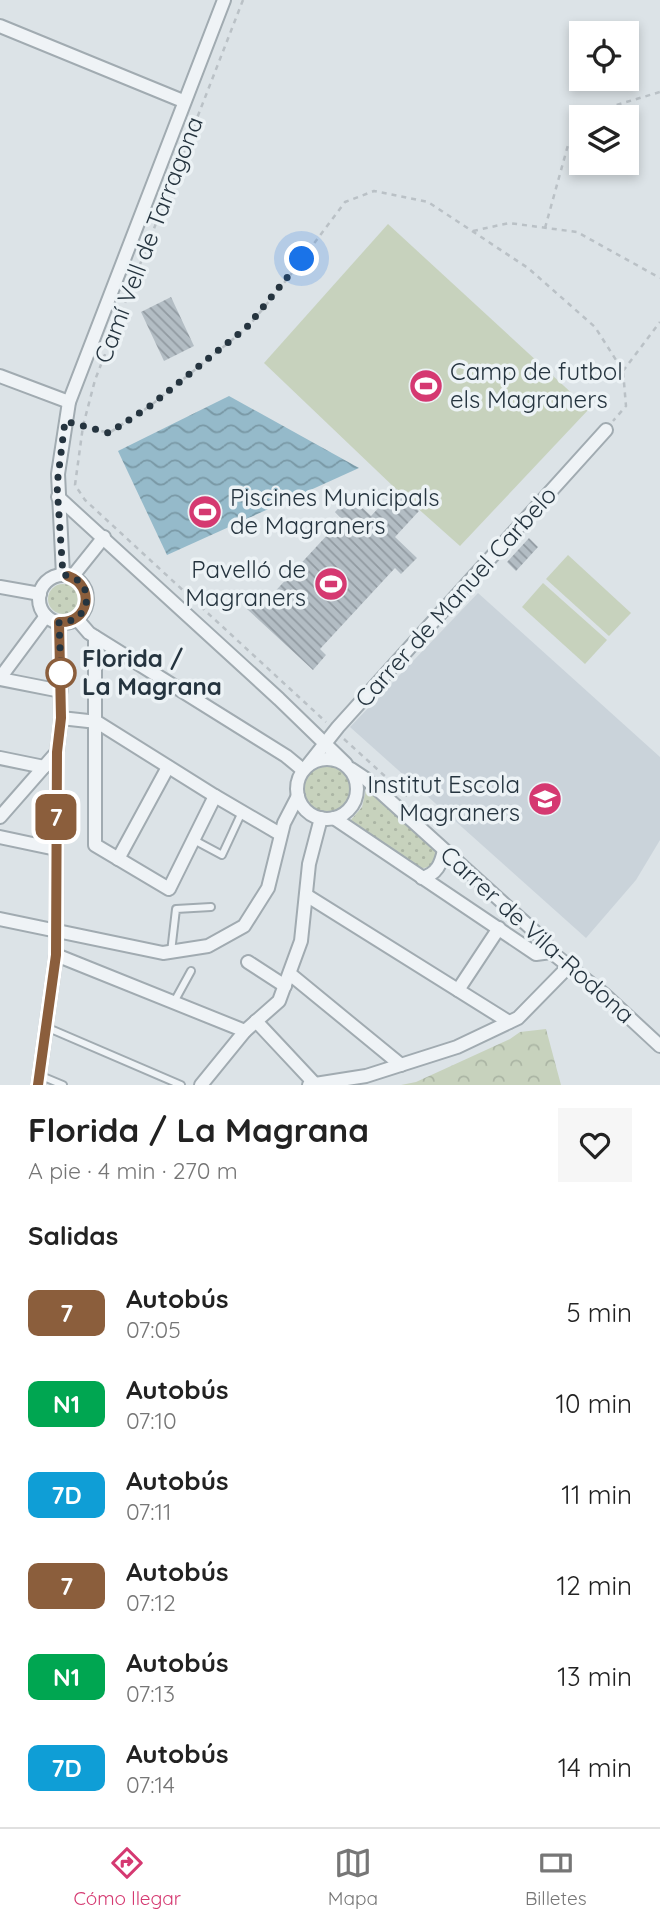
<!DOCTYPE html>
<html lang="es">
<head>
<meta charset="utf-8">
<style>
  body { margin:0; font-family:Quicksand,sans-serif; background:#f6f6f6; color:#222; height:100vh; display:flex; flex-direction:column; font-size:26px; white-space:nowrap }
  * { box-sizing:border-box; margin:0 }
  p { font-size:23px; color:#767676 }
  .icon { flex:none; width:38px; height:38px; fill:none; stroke:currentColor; stroke-width:2; stroke-linecap:round; stroke-linejoin:round }
  .map { position:relative; height:1085px; overflow:hidden }
  .side { display:flex; flex-direction:column; background:#fff; flex:1 }
  .side>* { flex:none }
  .badge { padding:0 14px; border-radius:10px; font-size:24px; line-height:46px }
  .tools { position:absolute; left:569px; top:21px; display:grid; gap:14px }
  .tools a { display:grid; place-items:center; width:70px; height:70px; border-radius:0px; background:#fff; box-shadow:0 4px 10px #0003; font-size:35px }
  .you { position:absolute; width:35px; height:35px; margin:-18px; border:5px solid #fff; border-radius:50%; background:#1a73e8; box-shadow:0 0 0 10px #1a73e833 }
  .map>.badge { position:absolute; translate:-50% -50%; box-shadow:0 0 0 4px #fff }
  h2 { padding:0 28px; font-size:26px; line-height:63px }
  .round { display:grid; place-items:center; flex:none; width:74px; height:74px; border-radius:0px; background:#f6f6f6 }
  .overview { display:flex; align-items:center; justify-content:space-between; height:119px; padding:0 28px }
  h1 { font-size:33px; font-weight:800; line-height:52px }
  ul { padding:0; list-style:none }
  li { display:flex; align-items:center; gap:21px; height:91px; padding:0 28px }
  li div { flex:1 }
  li b { display:block; font-size:26px }
  li em { font-style:normal }
  li .badge { min-width:77px; font-weight:700; text-align:center }
  .dock { display:flex; justify-content:space-around; align-items:center; height:98px; border-top:2px solid #e0e0e0; background:#fff; font-size:19px; color:#767676 }
  .dock a { display:grid; justify-items:center; gap:4px }
  .dock .current { color:#d53971 }
  .map>svg:first-child { display:block }
  .built { fill:#cad3da }
  .grass { fill:url(#grass-dots) }
  .park { fill:url(#park-crowns) }
  .pitch { fill:#c7d2bd }
  .water { fill:url(#water-waves) }
  .building { fill:url(#building-back-hatch) }
  .lines { fill:none; stroke-linecap:round; stroke-linejoin:round }
  .lane-casing { stroke:#a1abb1; stroke-width:10 }
  .street-casing { stroke:#a1abb1; stroke-width:16 }
  .path { stroke:#bac1c6; stroke-width:2.5; stroke-dasharray:5 5; stroke-linecap:butt }
  .lane { stroke:#eff3f6; stroke-width:6 }
  .street { stroke:#eff3f6; stroke-width:12 }
  .line-casing { stroke:#fff; stroke-width:16 }
  .line { stroke:#8b5e3c; stroke-width:10 }
  .walk { stroke:#25343f; stroke-width:7; stroke-dasharray:0 12.6 }
  .stop-dot { fill:#fff; stroke:#8b5e3c; stroke-width:3.5 }
  .labels { text-anchor:middle; stroke-width:7; stroke-linejoin:round; paint-order:stroke }
  .street-label { font-size:24px; fill:#25343f; stroke:#ecf2f5 }
  .poi-label { font-size:24px; fill:#25343f; stroke:#ecf2f5; text-anchor:start }
  .stop-label { font-size:24px; font-weight:bold; fill:#25343f; stroke:#ecf2f5; text-anchor:start }
</style>
</head>
<body>
<div class="map">
<svg width="660" height="1085" viewBox="0 0 660 1085">
  <defs>
    <pattern id="grass-dots" width="8" height="8" patternUnits="userSpaceOnUse" patternTransform="scale(1.75)"><rect width="8" height="8" fill="#c7d2bd"/><path d="M2 2h.1M6 6h.1" fill="none" stroke="#abb5a4" stroke-width="1.8" stroke-linecap="round"/></pattern>
    <pattern id="park-crowns" width="20" height="18" patternUnits="userSpaceOnUse" patternTransform="scale(1.75)"><rect width="20" height="18" fill="#c7d2bd"/><path d="M2 6a3 3 0 1 1 6 0M12 15a3 3 0 1 1 6 0" fill="none" stroke="#abb5a4"/></pattern>
    <pattern id="water-waves" width="16" height="10" patternUnits="userSpaceOnUse" patternTransform="scale(1.75)"><rect width="16" height="10" fill="#95baca"/><path d="M0 5q4-4 8 0t8 0" fill="none" stroke="#7998a5"/></pattern>
    <pattern id="building-back-hatch" width="6" height="6" patternUnits="userSpaceOnUse" patternTransform="scale(1.75)"><rect width="6" height="6" fill="#b3bdc4"/><path d="M-1 5l2 2M0 0l6 6M5-1l2 2" fill="none" stroke="#919aa1"/></pattern>
  </defs>
  <rect width="100%" height="100%" fill="#dce3e7"/>
  <path class="built" d="M478,593L660,757V840L636,880L586,938L350,727Z"/>
  <g class="grass">
    <circle cx="63" cy="599" r="15"/>
    <circle cx="327" cy="789" r="23"/>
    <path d="M367,786L432,846L436,854L432,866L419,869L349,822L362,807Z"/>
  </g>
  <path class="park" d="M546,1029L561,1085H401L416,1082L510,1039L520,1032Z"/>
  <g class="pitch">
    <path d="M388,224L589,409L460,546L396,489L264,363Z"/>
    <path d="M568,555L631,613L609,636L546,579Z"/>
    <path d="M543,583L607,640L585,664L522,607Z"/>
  </g>
  <path class="water" d="M229,396L359,468L167,555L118,451Z"/>
  <g class="building">
    <path d="M171,297L194,346L164,361L141,312Z"/>
    <path d="M396,489L419,511L395,537L417,558L401,574L395,568L320,649L326,655L313,670L247,609L261,593L268,599L342,519L335,512L350,496L371,516Z"/>
    <path d="M529,538L538,547L516,571L507,562Z"/>
  </g>
  <g class="lines">
    <g class="lane-casing">
      <g id="lane">
        <path d="M194,840L222,855L242,812"/>
        <path d="M171,952L176,909L211,907"/>
        <path d="M174,1002L191,971"/>
        <path d="M46,1027L181,1085"/>
        <path d="M39,1075L63,1085"/>
      </g>
    </g>
    <g class="street-casing">
      <g id="street">
        <path d="M0,26L183,101"/>
        <path d="M0,376L69,402"/>
        <path d="M58,497L279,699L346,764"/>
        <path d="M63,575L58,474L69,402L224,0"/>
        <circle cx="63" cy="599" r="24"/>
        <path d="M72,577L104,537"/>
        <path d="M0,587L40,594"/>
        <path d="M76,618L89,633L286,756L303,770"/>
        <path d="M95,637V845L169,889L215,796"/>
        <path d="M0,678L46,616"/>
        <path d="M0,679L61,691"/>
        <path d="M61,718L97,722L215,796L280,834"/>
        <path d="M0,758L44,767"/>
        <circle cx="327" cy="789" r="30"/>
        <path d="M308,765L338,727L606,430"/>
        <path d="M351,769L366,779L544,940L551,952L605,995L660,1046"/>
        <path d="M0,817L57,752"/>
        <path d="M334,818L536,954L551,952"/>
        <path d="M0,837L56,849"/>
        <path d="M118,859L168,767"/>
        <path d="M422,878C437,874 441,864 444,850"/>
        <path d="M306,895L509,1022"/>
        <path d="M0,919L163,953L208,946L244,926L268,888L284,823L298,796"/>
        <path d="M56,955L245,1031"/>
        <path d="M248,962L285,986"/>
        <path d="M290,974L401,1065"/>
        <path d="M458,990L499,928"/>
        <path d="M256,1021L315,1084"/>
        <path d="M38,1085L56,955L57,752L61,718L59,622"/>
        <path d="M201,1085L245,1031L279,1001L301,941L309,864L321,818"/>
        <path d="M309,1085L366,1076L457,1047L518,1018L569,966"/>
      </g>
    </g>
    <g class="path">
      <path d="M243,0L95,380L83,426L75,485L85,500L326,722"/>
      <path d="M590,117L596,111L660,92"/>
      <path d="M545,228L568,145L581,128"/>
      <path d="M473,231L509,223L577,232L660,278"/>
      <path d="M623,371L660,322"/>
      <path d="M82,426L109,433L150,406L248,327L288,278L345,202L374,191L428,202L528,268L595,327L623,371L626,406L613,421"/>
      <path d="M344,739L409,798"/>
    </g>
    <use href="#lane" class="lane"/>
    <use href="#street" class="street"/>
  </g>
  <g class="lines">
    <g class="line-casing">
      <path id="line" d="M38,1085L56,955L57,752L61,718L59,622C89,624 96,586 68,576"/>
    </g>
    <use href="#line" class="line"/>
    <path class="walk" d="M61,673L59,622C93,624 97,578 63,575L57,485L65,421L109,433L150,406L247,327L302,259"/>
  </g>
  <defs>
    <g id="stadium-disc" transform="scale(1.75)"><circle r="9.5" fill="#d53971" stroke="#ecf2f5"/><path d="M0-5a6.5 5 0 1 0 0 10a6.5 5 0 1 0 0-10ZM-3.5-1.8h7v3.6h-7Z" fill="#fff"/></g>
    <g id="school-disc" transform="scale(1.75)"><circle r="9.5" fill="#d53971" stroke="#ecf2f5"/><path d="M0-5L7-2L0 1L-7-2ZM-4 1L0 2.5L4 1V4Q0 6-4 4Z" fill="#fff"/></g>
  </defs>
  <g fill-rule="evenodd">
    <use href="#stadium-disc" x="426" y="386"/>
    <use href="#stadium-disc" x="205" y="512"/>
    <use href="#stadium-disc" x="331" y="584"/>
    <use href="#school-disc" x="545" y="799"/>
  </g>
  <circle class="stop-dot" cx="61" cy="673" r="14"/>
  <g class="labels">
    <g class="street-label">
      <text transform="translate(149 240) rotate(-69)" y="8">Camí Vell de Tarragona</text>
      <text transform="translate(456 597) rotate(-48)" y="8">Carrer de Manuel Carbelo</text>
      <text transform="translate(537 935) rotate(42)" y="8">Carrer de Vila-Rodona</text>
    </g>
    <g class="poi-label">
      <text x="450" y="380">Camp de futbol<tspan x="450" dy="28">els Magraners</tspan></text>
      <text x="230" y="506">Piscines Municipals<tspan x="230" dy="28">de Magraners</tspan></text>
      <text x="306" y="578" text-anchor="end">Pavelló de<tspan x="306" dy="28">Magraners</tspan></text>
      <text x="520" y="793" text-anchor="end">Institut Escola<tspan x="520" dy="28">Magraners</tspan></text>
    </g>
    <g class="stop-label">
      <text x="82" y="667">Florida /<tspan x="82" dy="28">La Magrana</tspan></text>
    </g>
  </g>
</svg>
<div class="tools">
<a><svg class="icon" aria-label="locate" viewBox="0 0 24 24"><circle cx="12" cy="12" r="6"/><path d="M12 2v4M12 18v4M2 12h4M18 12h4"/></svg></a>
<a><svg class="icon" aria-label="layers" viewBox="0 0 24 24"><path d="M12 4l9 5-9 5-9-5zM3 14l9 5 9-5"/></svg></a>
</div>
<div class="you" style="left:302px;top:259px"></div>
<b class="badge" style="left:56px;top:817px;background:#8b5e3c;color:#fff">7</b>
</div>
<section class="side">
<div class="overview"><div><h1>Florida / La Magrana</h1><p>A pie · 4 min · 270 m</p></div><a class="round"><svg class="icon" aria-label="heart" viewBox="0 0 24 24"><path d="M12 20l-8-8c-3-5 5-10 8-4 3-6 11-1 8 4z"/></svg></a></div>
<h2>Salidas</h2>
<ul>
<li><span class="badge" style="background:#8b5e3c;color:#fff">7</span><div><b>Autobús</b><p>07:05</p></div><em>5 min</em></li>
<li><span class="badge" style="background:#00a651;color:#fff">N1</span><div><b>Autobús</b><p>07:10</p></div><em>10 min</em></li>
<li><span class="badge" style="background:#0f9ed6;color:#fff">7D</span><div><b>Autobús</b><p>07:11</p></div><em>11 min</em></li>
<li><span class="badge" style="background:#8b5e3c;color:#fff">7</span><div><b>Autobús</b><p>07:12</p></div><em>12 min</em></li>
<li><span class="badge" style="background:#00a651;color:#fff">N1</span><div><b>Autobús</b><p>07:13</p></div><em>13 min</em></li>
<li><span class="badge" style="background:#0f9ed6;color:#fff">7D</span><div><b>Autobús</b><p>07:14</p></div><em>14 min</em></li>
</ul>
</section>
<nav class="dock">
<a class="current"><svg class="icon" aria-label="directions" viewBox="0 0 24 24"><path d="M12 3l9 9-9 9-9-9zM9 14v-3h6M13 9l2 2-2 2"/></svg>Cómo llegar</a>
<a><svg class="icon" aria-label="map" viewBox="0 0 24 24"><path d="M3 6l6-2 6 2 6-2v14l-6 2-6-2-6 2zM9 4v14M15 6v14"/></svg>Mapa</a>
<a><svg class="icon" aria-label="tickets" viewBox="0 0 24 24"><path d="M3 7h18v10H3zM15 7v10"/></svg>Billetes</a>
</nav>
</body>
</html>
